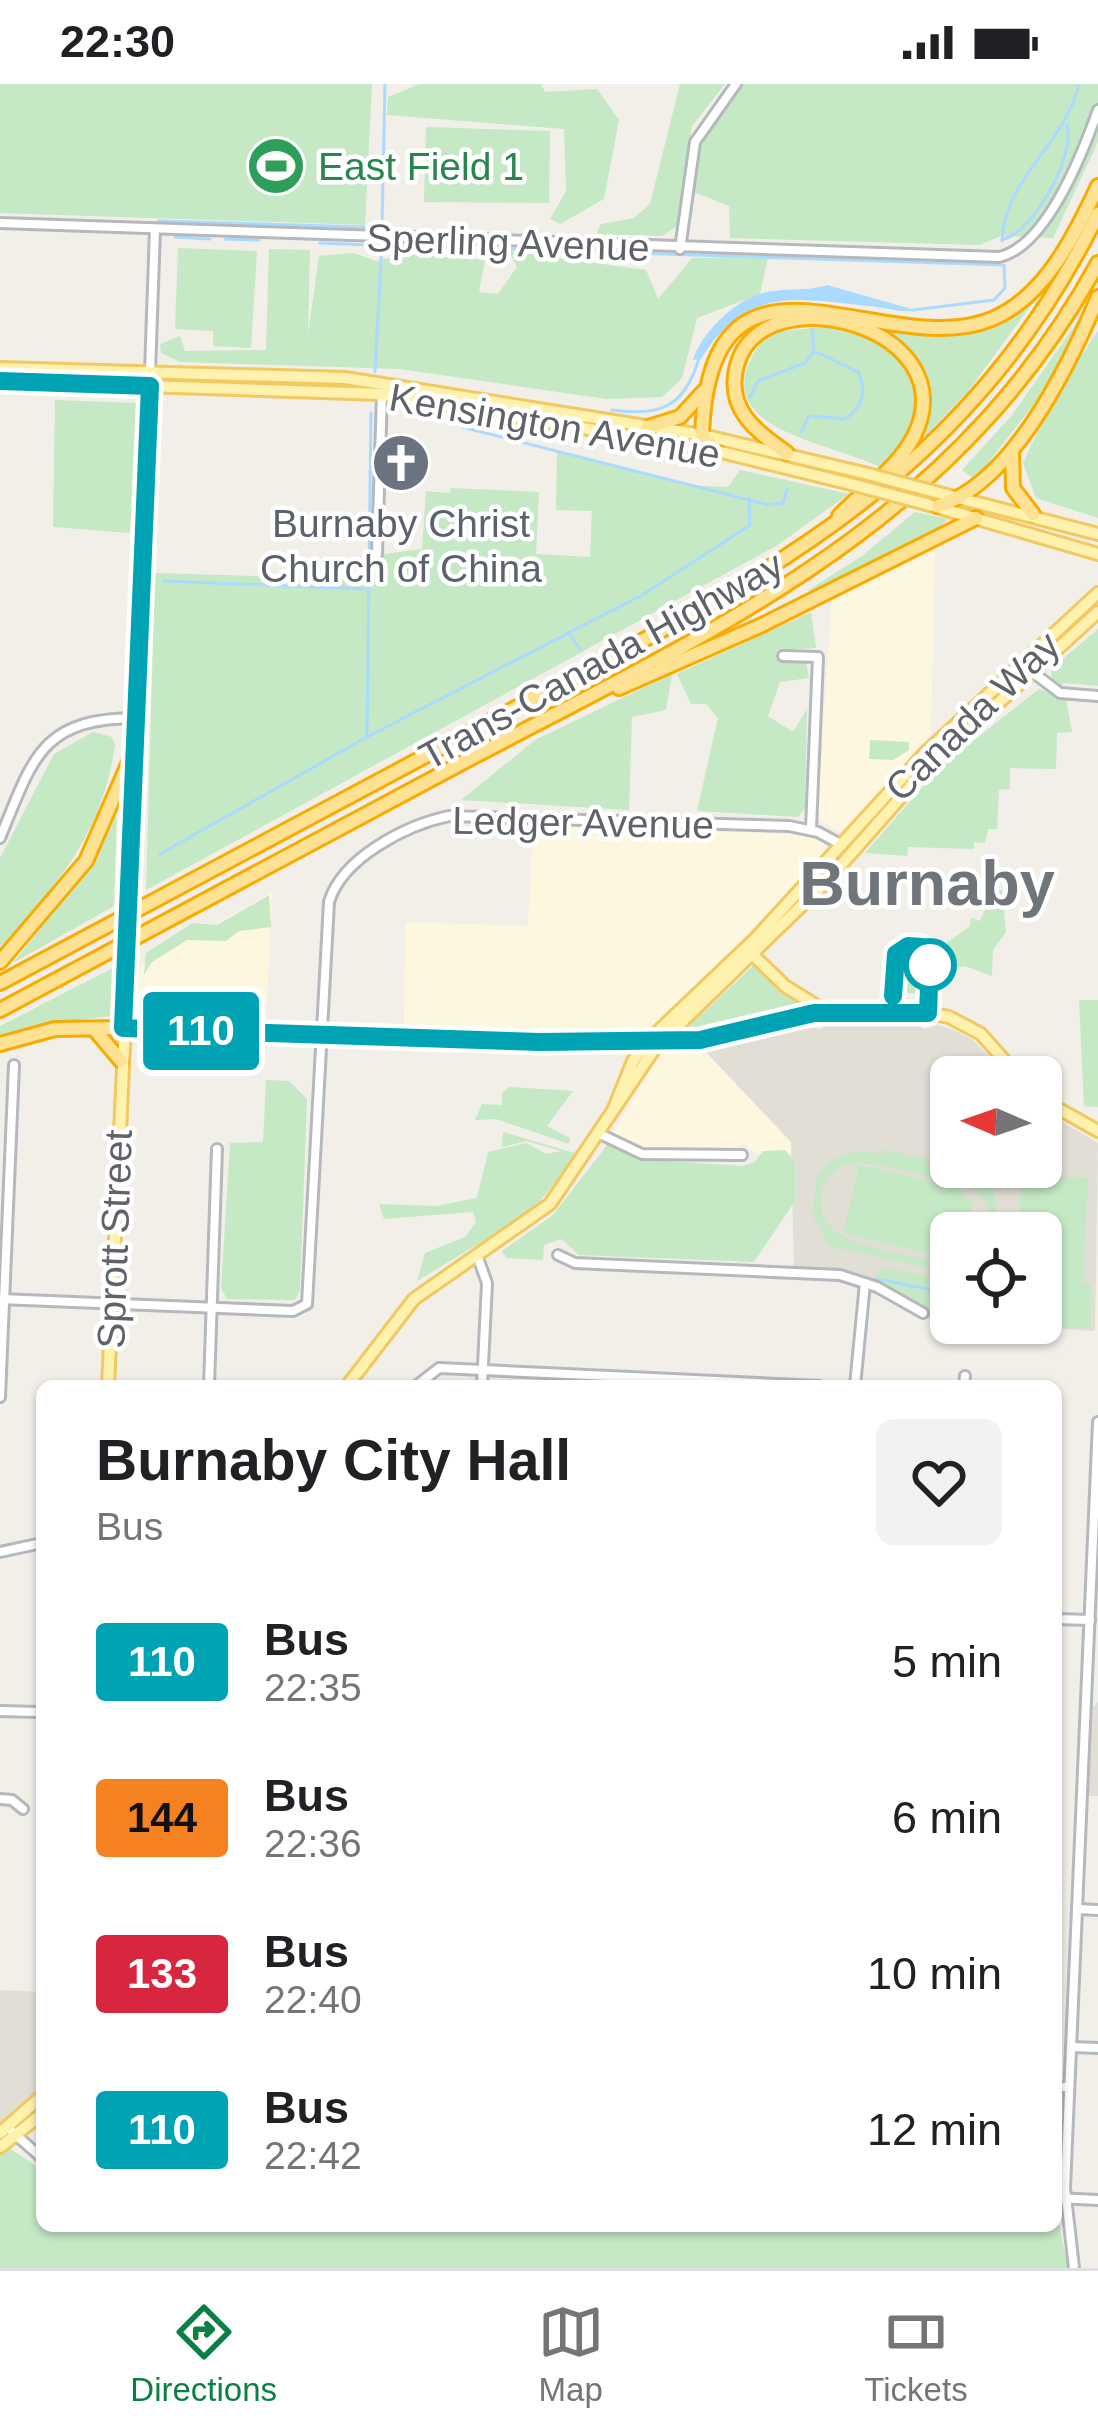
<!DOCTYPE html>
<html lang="en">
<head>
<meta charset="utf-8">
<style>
  body { margin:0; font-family:Arial,sans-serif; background:#f2f2f2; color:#202124; height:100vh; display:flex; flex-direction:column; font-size:45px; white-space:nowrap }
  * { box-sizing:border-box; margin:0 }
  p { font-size:39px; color:#757577 }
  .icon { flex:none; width:66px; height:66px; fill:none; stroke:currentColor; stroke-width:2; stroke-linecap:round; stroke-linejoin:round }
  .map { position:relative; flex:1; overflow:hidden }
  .details { position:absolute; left:36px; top:1296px; width:1026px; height:852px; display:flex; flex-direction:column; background:#fff; border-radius:18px; box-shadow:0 3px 9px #0004 }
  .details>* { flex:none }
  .badge { padding:0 24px; border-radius:9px; font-size:42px; line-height:78px }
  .needle { width:78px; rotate:272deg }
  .tools { position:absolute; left:930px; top:972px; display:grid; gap:24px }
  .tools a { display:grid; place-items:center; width:132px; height:132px; border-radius:18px; background:#fff; box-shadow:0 3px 9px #0004; font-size:60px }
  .map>.badge { position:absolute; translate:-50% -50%; box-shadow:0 0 0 6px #fff }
  .round { display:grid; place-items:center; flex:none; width:126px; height:126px; border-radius:18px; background:#f2f2f2 }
  .overview { display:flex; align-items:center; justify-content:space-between; height:204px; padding:0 60px }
  h1 { font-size:57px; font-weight:600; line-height:90px }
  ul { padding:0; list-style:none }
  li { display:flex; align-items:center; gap:36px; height:156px; padding:0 60px }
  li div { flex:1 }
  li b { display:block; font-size:45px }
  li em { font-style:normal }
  li .badge { min-width:132px; font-weight:700; text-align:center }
  .status { display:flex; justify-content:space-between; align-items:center; height:84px; padding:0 60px; background:#fff; direction:ltr }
  .status svg { height:33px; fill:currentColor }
  .menu { display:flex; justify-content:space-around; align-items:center; height:168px; border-top:3px solid #e0e0e0; background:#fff; font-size:33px; color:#757577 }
  .menu a { display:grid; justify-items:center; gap:6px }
  .menu .selected { color:#0b8043 }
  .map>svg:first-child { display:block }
  .commercial { fill:#fef7e0 }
  .education { fill:#e1ded6; fill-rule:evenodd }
  .green { fill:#c5e8c5 }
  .water { fill:#aadaff }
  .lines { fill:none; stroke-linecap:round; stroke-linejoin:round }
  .stream { stroke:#aadaff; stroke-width:3 }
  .minor-casing { stroke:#b5b8bc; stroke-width:14 }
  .major-casing { stroke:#f2c960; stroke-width:16 }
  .highway-casing { stroke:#f9ab00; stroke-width:18 }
  .minor { stroke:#fff; stroke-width:8 }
  .major { stroke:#fff2af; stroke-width:10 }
  .highway { stroke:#fde293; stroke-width:12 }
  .major-bridge-casing { stroke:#f2c960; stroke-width:16; stroke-linecap:butt }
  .major-bridge { stroke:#fff2af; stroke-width:10 }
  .line-casing { stroke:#fff; stroke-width:27 }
  .line { stroke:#00a3b4; stroke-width:18 }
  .stop-dot { fill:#fff; stroke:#00a3b4; stroke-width:6 }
  .labels { text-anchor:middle; stroke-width:9; stroke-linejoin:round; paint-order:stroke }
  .leisure-label { font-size:39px; fill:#27864d; stroke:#fff; text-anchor:start }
  .street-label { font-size:39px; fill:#5f6368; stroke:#fff }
  .worship-label { font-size:39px; fill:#5b616d; stroke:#fff }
  .town-label { font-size:63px; font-weight:bold; fill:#70757a; stroke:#fff }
</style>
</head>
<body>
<div class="status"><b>22:30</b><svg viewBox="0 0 49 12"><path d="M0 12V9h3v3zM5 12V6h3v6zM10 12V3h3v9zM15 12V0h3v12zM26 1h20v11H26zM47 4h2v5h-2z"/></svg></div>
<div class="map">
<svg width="1098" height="2184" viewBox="0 0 1098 2184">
  <rect width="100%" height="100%" fill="#f1efe8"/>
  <g class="commercial">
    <path d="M935,465L931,649L851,748H839L817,734L832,514Z"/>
    <path d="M533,740L789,750L822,757L829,769L650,947L529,952L404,947L405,838L528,842Z"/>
    <path d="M272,808L266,942L140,933L137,885Z"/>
    <path d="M663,965L704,966L791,1058V1071L755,1069L744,1059L728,1068L645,1066L612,1051Z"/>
  </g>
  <g class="education">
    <path d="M827,939H921L923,945L939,941L954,946L973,956L1008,993H951V1083H1041V1026L1098,1059L1095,1247L1025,1243L997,1257L972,1253L926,1233L928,1228L872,1196L794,1183L791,1058L704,966L790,942L823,945L821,940ZM951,1149H1041V1239H951Z"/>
    <path d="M1098,1618V1712H1088L1092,1624Z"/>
    <path d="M0,1906L42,1908V2006L0,2045Z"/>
  </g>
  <g class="green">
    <path d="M0,0H372L365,141L0,129Z"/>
    <path d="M420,0H541L545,8L597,5L619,36L604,115L560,140L550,135L566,107L564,45L387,31L388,13Z"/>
    <path d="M680,0H725L692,42L677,142L662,152L596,150L601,140L634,134L650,120Z"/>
    <path d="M742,0H1098V58L1053,154L1001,152L980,161L730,154L729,122L694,108L702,52Z"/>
    <path d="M426,43L550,47L549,119L424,118Z"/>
    <path d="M178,164L257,167L251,264L213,262V247L175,245Z"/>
    <path d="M269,165L310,166L308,250L319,172L354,169L376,177L408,170L485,176L479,208L498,210L517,183L509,167L646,186L658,215L692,174L768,173L760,210L697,234L682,294L662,313L606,315L400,285L180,278L161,269L160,260L180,252L185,267L266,266Z"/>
    <path d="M1045,202L969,306L926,351L922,349C942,291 918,276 882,244C954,262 989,243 1045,202Z"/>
    <path d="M1078,237H1083L1041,311L975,396L962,386L1012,331Z"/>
    <path d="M825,243C919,262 942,304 884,385C820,353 690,345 769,248Z"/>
    <path d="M1098,247V434L1036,414L1023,379L1058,306Z"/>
    <path d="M55,316L137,319L130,449L53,443Z"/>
    <path d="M557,367L684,401L728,403L740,386L849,410L776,462L146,806L155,489L362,495L364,473L422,465L426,407L450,409L451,404L539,408L536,470L590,473L592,427L556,426Z"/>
    <path d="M915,428L948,435C926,458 839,503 807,507L862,472Z"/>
    <path d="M811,528L816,564L779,566L775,575L806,578L809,594L780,598L768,632L793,648L807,625L805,724L798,733L697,727L718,634L706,620H691L677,590Z"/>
    <path d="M1098,545V602L1064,599L1060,604L1052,599L1051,585Z"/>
    <path d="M672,590L666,626L632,633L629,726L461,716L535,656Z"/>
    <path d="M1039,605L1066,615L1072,648L1057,649L1056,685L1010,684V705L999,706L997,745H988L985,759L974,758V765L908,763L907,772L865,769L939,684Z"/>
    <path d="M93,648L112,653L115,660C105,743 57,804 0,863V774L54,670Z"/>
    <path d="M870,656L909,658V666L893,676L869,675Z"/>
    <path d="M117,720L114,822L13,879L89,783Z"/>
    <path d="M1002,806L1006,848L993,866L992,892L965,882L951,885L942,873L944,861L970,842L971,834L980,837L993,807Z"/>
    <path d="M269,811L271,843L239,847L226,857L187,856L152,878L144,891L146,869L193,839L217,841Z"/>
    <path d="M912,870L921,873L918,909H903L901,878Z"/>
    <path d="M754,881L806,919L730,944L684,947Z"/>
    <path d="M117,882L113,932L37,941L0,955V942Z"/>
    <path d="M1079,916H1098V1023L1084,1022Z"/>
    <path d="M266,996L289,997L307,1015L300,1206L295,1216L227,1215L221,1204L230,1059L263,1058Z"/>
    <path d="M510,1003L573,1007L547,1042L570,1054L569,1060L496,1035L475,1036L482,1020L502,1021V1009Z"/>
    <path d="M503,1048L578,1070L531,1128L417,1197L425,1169L465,1153L476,1138L473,1128L384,1135L379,1120L436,1122L477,1114L488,1068L526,1059L546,1070L561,1067L526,1057L502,1063Z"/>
    <path d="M608,1060L636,1075L743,1082L755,1078L763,1067L785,1066L795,1078V1117L754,1178L579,1171L561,1155L544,1161L543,1176L506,1174L502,1167L553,1131Z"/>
    <path d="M883,1065L978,1088V1093L992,1096L1000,1149H989L987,1122C972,1098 947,1097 922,1091C889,1084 826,1060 821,1114C820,1127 825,1139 835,1147C853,1163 926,1176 951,1178V1189L829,1162L812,1130L817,1093C834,1069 854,1064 882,1070Z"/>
    <path d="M859,1081L965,1106L964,1114L973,1116L966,1149H951L950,1174L843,1149Z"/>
    <path d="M1022,1091L1088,1094L1083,1198L1091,1200L1090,1244L1025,1243L997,1257L972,1253L926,1233L928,1228L874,1195L883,1184L951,1195V1239H1041V1149H1018Z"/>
    <path d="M9,2064L42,2086V2142H1056V2124L1068,2184H0V2067Z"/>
  </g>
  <path class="water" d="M827,201L915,226C902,229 892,225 878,223C802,216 748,198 701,275L693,276C701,250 733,218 760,210C781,203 808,208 827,201Z"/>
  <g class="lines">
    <g class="stream">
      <path d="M159,137L364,143"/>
      <path d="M374,143H382L385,0"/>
      <path d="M175,153L210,155"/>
      <path d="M225,155L259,156"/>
      <path d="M1004,155C1034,147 1076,71 1067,41"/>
      <path d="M1002,157C1005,92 1064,63 1079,0"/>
      <path d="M320,159L394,162"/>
      <path d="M401,162L498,165"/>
      <path d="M510,165L1004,181L1005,204L994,216L913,226"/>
      <path d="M375,288L382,159"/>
      <path d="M750,313L758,297L805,279L813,269"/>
      <path d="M612,326C660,333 685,323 699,274"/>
      <path d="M462,343L769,421L783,419L787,405"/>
      <path d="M801,348L809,332L845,335C863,323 867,307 858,288L814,267L812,245"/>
      <path d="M164,497L366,505"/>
      <path d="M570,551L580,565"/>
      <path d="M367,651L371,329"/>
      <path d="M160,770L367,653L644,510L750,441L749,415"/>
      <path d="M876,1195L933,1206L951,1221"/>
    </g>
    <g class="minor-casing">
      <g id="minor">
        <path d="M0,139L999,173C1047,162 1083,68 1098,26"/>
        <path d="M680,165L695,58L736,0"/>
        <path d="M150,288L155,145"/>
        <path d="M377,470L382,310"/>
        <path d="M783,572L818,573L811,745"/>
        <path d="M1035,590L1060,609L1098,612"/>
        <path d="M0,754C33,675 40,634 137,634"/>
        <path d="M600,1050L642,1070L742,1071"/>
        <path d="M558,1171L575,1179L840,1191L877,1203L923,1229"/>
        <path d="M478,1174L487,1199L482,1302"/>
        <path d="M0,1215L293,1227L307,1220L329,818C342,774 406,741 449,732L789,742L818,748L842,761"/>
        <path d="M209,1302L217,1065"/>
        <path d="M416,1302L439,1284L820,1302"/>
        <path d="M855,1302L865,1199"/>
        <path d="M964,1302L965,1292"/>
        <path d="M0,1313L14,981"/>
        <path d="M0,1468L42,1459"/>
        <path d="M1056,1535L1090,1536"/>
        <path d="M0,1627L39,1628"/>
        <path d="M0,1715L12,1716L23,1725"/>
        <path d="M1077,1825L1098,1826"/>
        <path d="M1071,1963L1098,1964"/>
        <path d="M1056,2003H1069"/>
        <path d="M9,2045L42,2074"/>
        <path d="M1056,2114L1098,2116"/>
        <path d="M1074,2184L1065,2104L1098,1338"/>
      </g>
    </g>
    <g class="major-casing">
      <g id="major">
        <path d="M0,284L345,294L702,351L864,389"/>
        <path d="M0,297L382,310L717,367L851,400"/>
        <path d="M939,409L1098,450"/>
        <path d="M926,420L1098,470"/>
        <path d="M130,807L150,299"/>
        <path d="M754,872L785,902L825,927"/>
        <path d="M123,944L540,958L700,956L814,929H928L949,933L981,950L1019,993"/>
        <path d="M1041,1015L1098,1047"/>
        <path d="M614,1024L633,977L651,954L755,855L925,669L1098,509"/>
        <path d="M108,1302L128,879"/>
        <path d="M347,1302L414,1215L550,1120L655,964L826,798L924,687L1098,528"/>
        <path d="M0,2049L42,2012"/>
        <path d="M0,2063L42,2030"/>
      </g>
    </g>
    <g class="highway-casing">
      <g id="highway">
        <path d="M648,343L680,333L704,307"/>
        <path d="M717,367L702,351C710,131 883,280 992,235C1045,213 1075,151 1098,102"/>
        <path d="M1012,367L1013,404L1033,430"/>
        <path d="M787,369C756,347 725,325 737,281C762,189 968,243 914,352C897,385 864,406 839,432"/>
        <path d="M938,422C1013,399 1069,282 1098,213"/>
        <path d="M619,604L762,541L976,434"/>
        <path d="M0,878L86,777L137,660"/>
        <path d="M0,899C158,814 316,730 474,646C736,506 958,412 1098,130"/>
        <path d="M0,926C153,845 305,762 458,681C711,547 953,444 1098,179"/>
        <path d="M94,945L121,977"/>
        <path d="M0,960L55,945L123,944"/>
      </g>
    </g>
    <use href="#minor" class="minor"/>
    <use href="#major" class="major"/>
    <use href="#highway" class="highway"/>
    <g class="major-bridge-casing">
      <g id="major-bridge">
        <path d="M864,389L939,409"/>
        <path d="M851,400L926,420"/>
        <path d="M128,879L130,807"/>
      </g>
    </g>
    <use href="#major-bridge" class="major-bridge"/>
  </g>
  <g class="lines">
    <g class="line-casing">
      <path id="line" d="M0,297L150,302L123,944L540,958L700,956L814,929H928L930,878L922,863L908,862L896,870L893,912"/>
    </g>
    <use href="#line" class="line"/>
  </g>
  <defs>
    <g id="stadium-disc" transform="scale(3)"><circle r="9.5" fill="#2e9e5b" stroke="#fff"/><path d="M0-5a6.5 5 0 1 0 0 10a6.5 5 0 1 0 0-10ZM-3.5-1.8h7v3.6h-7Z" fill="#fff"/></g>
    <g id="church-disc" transform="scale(3)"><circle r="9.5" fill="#6b7280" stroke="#fff"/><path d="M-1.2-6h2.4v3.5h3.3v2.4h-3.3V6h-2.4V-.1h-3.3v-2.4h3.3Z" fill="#fff"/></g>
  </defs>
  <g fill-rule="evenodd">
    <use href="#stadium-disc" x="276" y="82"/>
    <use href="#church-disc" x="401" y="379"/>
  </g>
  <circle class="stop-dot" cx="930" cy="881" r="24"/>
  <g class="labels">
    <g class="leisure-label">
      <text x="318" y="96">East Field 1</text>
    </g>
    <g class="street-label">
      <text transform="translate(508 158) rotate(2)" y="14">Sperling Avenue</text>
      <text transform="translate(555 341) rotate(10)" y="14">Kensington Avenue</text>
      <text transform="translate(601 576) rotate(-29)" y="14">Trans-Canada Highway</text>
      <text transform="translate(972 632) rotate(-44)" y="14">Canada Way</text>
      <text transform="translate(583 738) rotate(1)" y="14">Ledger Avenue</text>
      <text transform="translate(114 1155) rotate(-88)" y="14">Sprott Street</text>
    </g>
    <g class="worship-label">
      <text x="401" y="453">Burnaby Christ<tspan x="401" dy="45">Church of China</tspan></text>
    </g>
    <g class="town-label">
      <text x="927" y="821">Burnaby</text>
    </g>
  </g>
</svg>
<div class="tools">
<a><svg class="needle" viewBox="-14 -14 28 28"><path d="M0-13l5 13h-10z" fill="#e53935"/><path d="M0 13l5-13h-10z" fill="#757577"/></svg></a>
<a><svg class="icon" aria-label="locate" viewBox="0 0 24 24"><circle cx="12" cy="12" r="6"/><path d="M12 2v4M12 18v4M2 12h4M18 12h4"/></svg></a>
</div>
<b class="badge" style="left:201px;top:947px;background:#00a3b4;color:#fff">110</b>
<section class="details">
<div class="overview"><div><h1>Burnaby City Hall</h1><p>Bus</p></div><a class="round"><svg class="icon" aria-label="heart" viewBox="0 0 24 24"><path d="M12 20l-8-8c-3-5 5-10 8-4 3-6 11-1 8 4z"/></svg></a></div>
<ul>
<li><span class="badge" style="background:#00a3b4;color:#fff">110</span><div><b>Bus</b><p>22:35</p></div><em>5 min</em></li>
<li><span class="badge" style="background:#f58220;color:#111">144</span><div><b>Bus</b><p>22:36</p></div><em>6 min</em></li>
<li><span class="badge" style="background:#d7263d;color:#fff">133</span><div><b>Bus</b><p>22:40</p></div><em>10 min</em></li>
<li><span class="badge" style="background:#00a3b4;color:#fff">110</span><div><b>Bus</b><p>22:42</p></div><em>12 min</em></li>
</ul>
</section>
</div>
<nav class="menu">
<a class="selected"><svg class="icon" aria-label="directions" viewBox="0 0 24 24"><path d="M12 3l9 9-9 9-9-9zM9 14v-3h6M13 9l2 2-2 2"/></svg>Directions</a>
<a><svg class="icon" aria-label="map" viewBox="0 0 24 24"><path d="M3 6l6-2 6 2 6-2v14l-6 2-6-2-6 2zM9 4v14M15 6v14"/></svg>Map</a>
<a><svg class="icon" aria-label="tickets" viewBox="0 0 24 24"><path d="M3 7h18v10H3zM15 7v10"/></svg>Tickets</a>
</nav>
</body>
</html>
